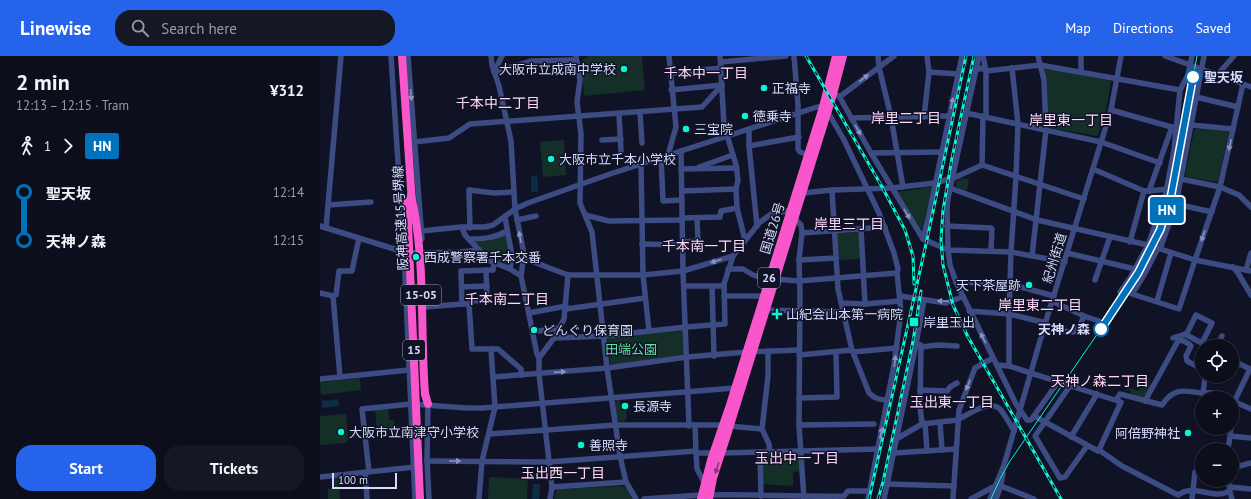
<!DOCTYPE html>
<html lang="en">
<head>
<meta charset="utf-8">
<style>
  body { margin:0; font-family:"PT Sans","Noto Sans JP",sans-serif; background:#151725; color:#f1f3f6; height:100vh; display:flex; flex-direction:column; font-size:15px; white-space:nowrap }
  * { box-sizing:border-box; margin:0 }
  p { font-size:13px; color:#9a9ca3 }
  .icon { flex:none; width:22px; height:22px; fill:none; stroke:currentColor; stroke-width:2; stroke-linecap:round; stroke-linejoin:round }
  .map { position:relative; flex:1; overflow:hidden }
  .sheet { display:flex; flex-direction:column; background:#0c0e1c; width:320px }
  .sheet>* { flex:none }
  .badge { padding:0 8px; border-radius:3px; font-size:14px; line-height:26px }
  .controls { position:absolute; left:875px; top:283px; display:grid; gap:8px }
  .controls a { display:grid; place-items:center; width:44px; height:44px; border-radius:50%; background:#0c0e1c; box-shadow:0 2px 6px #0003,0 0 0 1px #2c2e3b; font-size:20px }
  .scale { position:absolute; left:12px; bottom:10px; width:65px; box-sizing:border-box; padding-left:4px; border:2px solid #d6dbfe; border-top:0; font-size:11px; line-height:14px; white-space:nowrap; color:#d6dbfe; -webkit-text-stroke:3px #101226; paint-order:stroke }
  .map>.badge { position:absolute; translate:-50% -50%; box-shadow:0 0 0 2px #fff }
  .legs { display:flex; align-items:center; gap:6px; height:44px; padding:0 16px; font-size:13px }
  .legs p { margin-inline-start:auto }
  .summary { display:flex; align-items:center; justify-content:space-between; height:68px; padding:0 16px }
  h1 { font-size:22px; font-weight:700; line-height:30px }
  .primary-button { display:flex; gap:8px; margin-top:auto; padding:8px 16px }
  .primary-button a { flex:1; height:46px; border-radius:16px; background:#2563eb; color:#fff; font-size:16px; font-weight:700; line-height:46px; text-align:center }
  .primary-button a+a { background:#151725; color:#f1f3f6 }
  ul { padding:0 16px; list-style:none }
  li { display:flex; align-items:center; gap:14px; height:48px; font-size:15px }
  li i { display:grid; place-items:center; width:6px; height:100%; margin:0 5px; background:currentColor }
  li i::after { content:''; width:10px; height:10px; margin:-5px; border:3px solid; border-radius:50%; background:#0c0e1c }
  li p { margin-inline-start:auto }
  li:first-child i { background:linear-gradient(#0000 50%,currentColor 0) }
  li:last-child i { background:linear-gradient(currentColor 50%,#0000 0) }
  header { display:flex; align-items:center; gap:24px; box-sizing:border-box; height:56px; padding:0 20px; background:#2563eb; color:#fff }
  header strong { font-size:19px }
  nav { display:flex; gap:22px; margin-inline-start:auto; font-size:14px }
  .search { width:280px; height:36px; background:#151725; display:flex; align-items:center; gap:10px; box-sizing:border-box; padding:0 14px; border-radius:16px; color:#9a9ca3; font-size:15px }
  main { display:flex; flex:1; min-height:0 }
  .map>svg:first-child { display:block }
  .green { fill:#132f27 }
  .water { fill:#0c2d43 }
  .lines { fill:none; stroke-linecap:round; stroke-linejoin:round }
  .minor { stroke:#3d4b83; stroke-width:5.5 }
  .highway { stroke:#f956cc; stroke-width:8 }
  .tram { stroke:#09f6d3; stroke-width:1 }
  .rail-casing { stroke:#09f6d3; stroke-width:3 }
  .rail { stroke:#101226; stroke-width:1.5; stroke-dasharray:4.5; stroke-linecap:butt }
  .highway-bridge { stroke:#f956cc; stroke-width:8 }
  .oneway { fill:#8a93c0 }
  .oneway2 { fill:#843479 }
  .line-1-casing { stroke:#fff; stroke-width:9 }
  .line-1 { stroke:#0072bc; stroke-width:6 }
  .poi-dot { fill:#09f6d3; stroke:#101226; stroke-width:1.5 }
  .stop-1-dot { fill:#fff; stroke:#0072bc; stroke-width:2 }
  .labels { text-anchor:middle; stroke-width:3; stroke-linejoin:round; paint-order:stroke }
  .shield { fill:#101226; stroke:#9b9fbd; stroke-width:1 }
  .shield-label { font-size:12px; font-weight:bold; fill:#d6dbfe }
  .poi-label { font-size:13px; fill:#d6dbfe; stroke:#101226; text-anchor:start }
  .stop-label { font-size:13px; font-weight:bold; fill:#d6dbfe; stroke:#101226; text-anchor:start }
  .street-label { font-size:13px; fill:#d6dbfe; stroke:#101226 }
  .park-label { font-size:13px; fill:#64dca0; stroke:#101226 }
  .neighbourhood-label { font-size:14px; fill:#fed8f9; stroke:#101226 }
</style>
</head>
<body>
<header>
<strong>Linewise</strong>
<div class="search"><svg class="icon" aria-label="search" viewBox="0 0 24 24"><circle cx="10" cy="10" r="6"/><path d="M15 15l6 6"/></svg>Search here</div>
<nav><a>Map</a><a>Directions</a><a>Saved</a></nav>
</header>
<main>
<section class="sheet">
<div class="summary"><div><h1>2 min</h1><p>12:13 – 12:15 · Tram</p></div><b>¥312</b></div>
<div class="legs"><svg class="icon" aria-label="walk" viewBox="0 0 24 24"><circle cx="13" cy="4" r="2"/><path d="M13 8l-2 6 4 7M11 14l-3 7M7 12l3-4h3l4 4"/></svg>1<svg class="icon" aria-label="forward" viewBox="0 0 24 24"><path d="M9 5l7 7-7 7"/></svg><b class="badge" style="background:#0072bc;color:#fff">HN</b></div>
<ul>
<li><i style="color:#0072bc"></i><b>聖天坂</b><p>12:14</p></li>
<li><i style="color:#0072bc"></i><b>天神ノ森</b><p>12:15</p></li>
</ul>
<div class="primary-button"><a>Start</a><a>Tickets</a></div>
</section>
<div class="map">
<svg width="931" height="443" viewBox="0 0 931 443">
  <rect width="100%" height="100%" fill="#101226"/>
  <g class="green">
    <path d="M269,0H322L325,34L264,40L261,5Z"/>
    <path d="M726,12L791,25L786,55L778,79L776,80L731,72L728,69L727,25L724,15Z"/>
    <path d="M876,73L908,75L909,77L898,125L896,126L867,121L865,119L874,74Z"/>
    <path d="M244,84L246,119L223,121L220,86Z"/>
    <path d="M643,122L649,123L647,135L636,131V125Z"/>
    <path d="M610,131L612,132L602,173L599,174L577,136Z"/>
    <path d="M537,176L539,177L540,203L520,204L518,203L517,178L518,177Z"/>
    <path d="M186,178L190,198L189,210L170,203L154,187L155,185H168Z"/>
    <path d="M361,273L363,275L364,297L363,299L292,309L290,307L287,284L289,282Z"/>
    <path d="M40,322L41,334L1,339L0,326Z"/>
    <path d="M828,324L830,325L829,328L832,330L826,340L821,341L811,338V336L810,334L804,335C808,330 813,333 818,335L823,328Z"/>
    <path d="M300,344L301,355H306L307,362L305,363V366L297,365L294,347L295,345Z"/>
    <path d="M68,353L69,364H74L75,372L57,373L55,354Z"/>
    <path d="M26,358L28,384L25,387L0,389V360Z"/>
    <path d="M479,396L482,415L473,416V430L442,428V397Z"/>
    <path d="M169,421L208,423L207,443H168Z"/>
    <path d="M19,422L20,443H8V433L15,432L14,423Z"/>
    <path d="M302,430L305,431L313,443H234L236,435L238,433Z"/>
  </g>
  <g class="water">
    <path d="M217,119L218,136H211V120Z"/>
    <path d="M18,343L19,350L2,352V345Z"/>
    <path d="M213,428H220L219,443H212Z"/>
  </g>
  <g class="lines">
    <g class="minor">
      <path d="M71,0L84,196L95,443"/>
      <path d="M88,0L102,183"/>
      <path d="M171,0L172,9L179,30L191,85L195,153L204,198L201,220L217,298L219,302"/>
      <path d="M256,0L260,24L257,46L261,78L260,147L272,176L287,312L300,400L306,426L316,443"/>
      <path d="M400,0L404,69L416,109L418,124L416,133L417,152L425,184"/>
      <path d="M474,0L478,49V93L480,96L488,99"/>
      <path d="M558,0L559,11L571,61L583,131"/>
      <path d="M659,0L628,142L627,153L628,194L630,209L636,226L696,348L707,364H711L738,326"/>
      <path d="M663,0L666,15V61"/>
      <path d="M845,0L931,31"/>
      <path d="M401,6L466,0"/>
      <path d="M655,14L662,12L666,15L720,9L860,34"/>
      <path d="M174,16L212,5L256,4"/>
      <path d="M174,16L182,0"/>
      <path d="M609,16L638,18"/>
      <path d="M761,16V0"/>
      <path d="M350,17L402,12"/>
      <path d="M897,19L914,0"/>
      <path d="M351,34L402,29"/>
      <path d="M516,39L519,40L522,39L574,0"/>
      <path d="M519,40L551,97L603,183L628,194L691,196L745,206"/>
      <path d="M876,41L918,51"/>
      <path d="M791,54L855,72"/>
      <path d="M320,56L322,87"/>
      <path d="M508,56L524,84L559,157L574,197L578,213L577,217L581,256L574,309L548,443"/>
      <path d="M646,57L781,86L840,107"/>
      <path d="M299,58L301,95"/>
      <path d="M604,61L609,16L607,0"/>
      <path d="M531,62L629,60"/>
      <path d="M871,69L913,73"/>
      <path d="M429,73V90L437,170"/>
      <path d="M282,84L301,83"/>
      <path d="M94,86L129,82L150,68L382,51L402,29"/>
      <path d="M429,90L479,81"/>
      <path d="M361,95L363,215L413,200L439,167L451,158L471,154"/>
      <path d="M551,97L622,96"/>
      <path d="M348,99L356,71L349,0"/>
      <path d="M341,101L343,145L362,144"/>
      <path d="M321,108L323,219L329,275"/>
      <path d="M662,109L663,60"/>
      <path d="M379,111L413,99"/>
      <path d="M361,113L417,112"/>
      <path d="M773,113L824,135H829"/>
      <path d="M861,123L900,131L919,139L931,151"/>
      <path d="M630,132L717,164L828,189L875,204L931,215"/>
      <path d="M847,133L829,135L852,71"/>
      <path d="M512,134L518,233L532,294L549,337C555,343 560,344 568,344"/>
      <path d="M362,135L416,133"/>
      <path d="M483,137L512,134L572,132L615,127L636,121L662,109L764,143"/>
      <path d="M856,148L892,156"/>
      <path d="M8,149L51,146"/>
      <path d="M265,159L289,165L362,164"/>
      <path d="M185,161L192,200L190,213L201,220"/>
      <path d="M362,162L400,161L401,155L417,152"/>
      <path d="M475,163L481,169L482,177L479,204L480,237L479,369L484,443"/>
      <path d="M197,164L216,160"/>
      <path d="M0,170L84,196L102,197L140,196L159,194"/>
      <path d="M627,170L671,172L672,173L671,195"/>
      <path d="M142,171L145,179L159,194L165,203L190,213"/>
      <path d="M6,172L21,0"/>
      <path d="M150,172L149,134L174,137L194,136"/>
      <path d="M541,173L545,248"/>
      <path d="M101,175L141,171H165L173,169L195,153L208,147L290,118L497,51H503"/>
      <path d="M482,177L565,171"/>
      <path d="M149,183C163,183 175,182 187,175"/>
      <path d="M603,183L608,163L642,0"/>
      <path d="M362,186L378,185L377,162"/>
      <path d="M810,186L824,135"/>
      <path d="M322,188L362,189"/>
      <path d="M838,192L824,219L812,238L859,253L875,204L900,131L923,28"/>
      <path d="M840,193L856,148L884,0"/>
      <path d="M747,197L815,213"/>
      <path d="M192,200L203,202L248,219H323L363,215L369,370"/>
      <path d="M712,200L726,74L724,24L718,0"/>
      <path d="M479,204L516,202"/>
      <path d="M174,207L173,214L141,215L142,248H149L152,293H178L201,313L202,319"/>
      <path d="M913,211L918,217L931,239"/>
      <path d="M408,213H423L433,219L449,224"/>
      <path d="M166,214L167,244"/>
      <path d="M926,214L931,197"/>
      <path d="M455,223L479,225L577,217"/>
      <path d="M775,224L790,181"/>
      <path d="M636,226L690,228L734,240"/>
      <path d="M364,230H404"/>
      <path d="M392,230L394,300"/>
      <path d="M142,231L167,230"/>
      <path d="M800,236L810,222L828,189L845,141L854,94L860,34L868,19L872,0"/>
      <path d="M0,237L13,240"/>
      <path d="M404,240H444"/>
      <path d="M580,240L626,247L642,241"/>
      <path d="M837,245L851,197"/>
      <path d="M521,247L545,248L580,245"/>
      <path d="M149,248L151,245L169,244"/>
      <path d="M105,251L142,248"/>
      <path d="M246,253L325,242"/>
      <path d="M446,254L523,256"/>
      <path d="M649,255L689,258L726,267"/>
      <path d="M209,257L246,250"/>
      <path d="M764,260L779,265"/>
      <path d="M724,271L739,275L754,276L760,269L764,260L736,247"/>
      <path d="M218,275L239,272"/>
      <path d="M866,279L876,259L892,267L882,287"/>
      <path d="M234,282L284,280L366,271L405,268L404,228L413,200"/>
      <path d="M853,282L865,278L887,290"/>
      <path d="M897,290L902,280"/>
      <path d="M601,291L618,289L637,290"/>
      <path d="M448,295V320L442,373L449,388L450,396"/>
      <path d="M533,296L577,292"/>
      <path d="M479,299L532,294"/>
      <path d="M912,304L930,313L915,344L912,365"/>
      <path d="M677,309L689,310L801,346L779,394"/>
      <path d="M689,310V258L691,196L696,121L698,68L692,12"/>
      <path d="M20,321L13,240L16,239L19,215H32L39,182"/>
      <path d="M173,321L287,312L367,301L426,296L479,294"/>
      <path d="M0,323L89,314"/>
      <path d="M750,330L715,380L740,422L745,421L767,390"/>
      <path d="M600,334L627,335L630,331L637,327"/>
      <path d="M883,337L885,322L884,320"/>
      <path d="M479,342L517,341L516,296"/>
      <path d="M796,344L800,338L842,349C853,332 863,334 881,337C885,338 889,336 893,337C898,338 904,340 908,342"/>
      <path d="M825,345L858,285L862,284L869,288L871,290L866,300L867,305L882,313"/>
      <path d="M108,346L107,405L109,443"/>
      <path d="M915,346L931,353"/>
      <path d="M714,360L778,395L779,394L802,410L858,439C860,438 864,435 867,435C880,432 897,443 909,435"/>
      <path d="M638,363C649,359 669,343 680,353C685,359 690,368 694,375"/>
      <path d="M620,366L622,394"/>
      <path d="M605,367L607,395"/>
      <path d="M602,368L600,350L601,289L596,288L604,244"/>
      <path d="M375,369L376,397"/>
      <path d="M479,369L554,368"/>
      <path d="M409,370L442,373"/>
      <path d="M169,378L296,369H403"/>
      <path d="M910,380L931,382"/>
      <path d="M751,381L777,338"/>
      <path d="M578,382L602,368L638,364"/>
      <path d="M908,394L911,372"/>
      <path d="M440,396L441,440"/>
      <path d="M401,397L558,393"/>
      <path d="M574,397L636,393"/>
      <path d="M107,405L229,406L376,395"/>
      <path d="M912,411H916L931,407"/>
      <path d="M45,416L47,443"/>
      <path d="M49,416L42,353L91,348L147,352H162L415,332"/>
      <path d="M0,421L95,411"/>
      <path d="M908,424C910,431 909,436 912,443"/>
      <path d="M384,426L377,413L376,397H394"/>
      <path d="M566,428L634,430"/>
      <path d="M681,430L714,443"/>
      <path d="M232,431L306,426"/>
      <path d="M910,431L931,433"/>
      <path d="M390,439C435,438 479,441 524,440L528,435H550"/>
      <path d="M159,443L162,405L175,351L171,293"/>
      <path d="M230,443L232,431L219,318V302L234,282L244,263L248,219"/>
      <path d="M324,443L381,439"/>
      <path d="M564,443L596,288"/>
      <path d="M633,443L639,354L655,312L673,302"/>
      <path d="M651,443L675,430"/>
      <path d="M670,443L684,409L724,271L791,54L801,0"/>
      <path d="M676,443L681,429L683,417"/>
      <path d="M872,443L875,416"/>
    </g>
    <g class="highway">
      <path d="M82,0L92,147"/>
      <path d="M105,338L108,348"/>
      <path d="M381,443L391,404L410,349L503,51L516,0"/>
      <path d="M389,443L393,422L406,382L513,38L523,0"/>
    </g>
    <path class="tram" d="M671,443L680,423L690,405L811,229L833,191L840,174L851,140L877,0"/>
    <g class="rail-casing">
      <g id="rail">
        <path d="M486,0L561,129L585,174L593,200L594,228"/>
        <path d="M654,0L632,102L623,154L621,184L623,209L633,249L648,281L741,443"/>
        <path d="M549,443L608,179L646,0"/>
        <path d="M558,443L563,426L593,285L601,235"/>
      </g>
    </g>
    <use href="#rail" class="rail"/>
    <g class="highway-bridge">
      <path d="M91,140C106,202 100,274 105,338"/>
      <path d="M87,145L100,443"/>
    </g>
  </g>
  <defs><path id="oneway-solid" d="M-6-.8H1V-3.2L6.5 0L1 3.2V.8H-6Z"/></defs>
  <g class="oneway">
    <use href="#oneway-solid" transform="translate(544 22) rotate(-38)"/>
    <use href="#oneway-solid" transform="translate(91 39) rotate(86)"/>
    <use href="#oneway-solid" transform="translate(632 47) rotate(-78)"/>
    <use href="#oneway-solid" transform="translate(538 74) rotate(60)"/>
    <use href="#oneway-solid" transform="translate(910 89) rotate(102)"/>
    <use href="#oneway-solid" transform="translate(587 158) rotate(59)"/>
    <use href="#oneway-solid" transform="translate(883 180) rotate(110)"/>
    <use href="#oneway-solid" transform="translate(200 181) rotate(-101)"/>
    <use href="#oneway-solid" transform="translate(396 205) rotate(163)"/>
    <use href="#oneway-solid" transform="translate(623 245) rotate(-177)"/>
    <use href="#oneway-solid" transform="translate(663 282) rotate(-117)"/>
    <use href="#oneway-solid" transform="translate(575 305) rotate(-82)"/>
    <use href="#oneway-solid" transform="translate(240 316) rotate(-4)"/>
    <use href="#oneway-solid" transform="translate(648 329) rotate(112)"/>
    <use href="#oneway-solid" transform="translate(561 377) rotate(-78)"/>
    <use href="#oneway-solid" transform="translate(135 405)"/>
  </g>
  <use class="oneway2" href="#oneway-solid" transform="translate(397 412) rotate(107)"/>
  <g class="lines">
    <g class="line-1-casing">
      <path id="line-1" d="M781,273L818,217L840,174L851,140L873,21"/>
    </g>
    <use href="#line-1" class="line-1"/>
  </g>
  <g class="poi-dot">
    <circle cx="304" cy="13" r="4"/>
    <circle cx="444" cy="32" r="4"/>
    <circle cx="425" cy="60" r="4"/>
    <circle cx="366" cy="73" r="4"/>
    <circle cx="231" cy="103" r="4"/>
    <circle cx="96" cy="201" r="4"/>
    <circle cx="709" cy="229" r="4"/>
    <path d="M455 252h4v4h4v4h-4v4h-4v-4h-4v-4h4z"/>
    <rect x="589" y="261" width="10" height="10" rx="2"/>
    <circle cx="214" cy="274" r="4"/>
    <circle cx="305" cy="350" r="4"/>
    <circle cx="21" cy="376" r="4"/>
    <circle cx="868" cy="377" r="4"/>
    <circle cx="261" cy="389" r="4"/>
  </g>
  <g class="stop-1-dot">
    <circle cx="873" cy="21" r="7"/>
    <circle cx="781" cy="273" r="7"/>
  </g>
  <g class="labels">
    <g class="shield">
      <rect x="438" y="212" width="22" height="20" rx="3"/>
      <rect x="81" y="229" width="40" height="20" rx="3"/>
      <rect x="83" y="284" width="22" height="20" rx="3"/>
    </g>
    <g class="shield-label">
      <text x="449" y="226">26</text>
      <text x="101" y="243">15-05</text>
      <text x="94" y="298">15</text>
    </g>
    <g class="poi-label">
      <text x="296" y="18" text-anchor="end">大阪市立成南中学校</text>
      <text x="452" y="37">正福寺</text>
      <text x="433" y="65">徳乗寺</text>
      <text x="374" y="78">三宝院</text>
      <text x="239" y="108">大阪市立千本小学校</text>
      <text x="104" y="206">西成警察署千本交番</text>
      <text x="701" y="234" text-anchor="end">天下茶屋跡</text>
      <text x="466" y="263">山紀会山本第一病院</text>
      <text x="603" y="271">岸里玉出</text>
      <text x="222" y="279">どんぐり保育園</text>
      <text x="313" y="355">長源寺</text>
      <text x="29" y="381">大阪市立南津守小学校</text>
      <text x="860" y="382" text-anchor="end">阿倍野神社</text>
      <text x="269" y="394">善照寺</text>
    </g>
    <g class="stop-label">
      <text x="884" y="26">聖天坂</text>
      <text x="770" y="278" text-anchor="end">天神ノ森</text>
    </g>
    <g class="street-label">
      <text transform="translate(80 162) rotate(-93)" y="5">阪神高速15号堺線</text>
      <text transform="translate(452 172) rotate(-73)" y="5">国道26号</text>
      <text transform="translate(734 202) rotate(-73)" y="5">紀州街道</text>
    </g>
    <g class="park-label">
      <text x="311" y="298">田端公園</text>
    </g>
    <g class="neighbourhood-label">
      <text x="386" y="22">千本中一丁目</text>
      <text x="178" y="52">千本中二丁目</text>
      <text x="586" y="67">岸里二丁目</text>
      <text x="751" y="69">岸里東一丁目</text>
      <text x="529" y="173">岸里三丁目</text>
      <text x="384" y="195">千本南一丁目</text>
      <text x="187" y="248">千本南二丁目</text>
      <text x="720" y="254">岸里東二丁目</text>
      <text x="780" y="330">天神ノ森二丁目</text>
      <text x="632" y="351">玉出東一丁目</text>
      <text x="477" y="407">玉出中一丁目</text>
      <text x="243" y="422">玉出西一丁目</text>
    </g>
  </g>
</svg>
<div class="controls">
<a><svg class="icon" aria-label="locate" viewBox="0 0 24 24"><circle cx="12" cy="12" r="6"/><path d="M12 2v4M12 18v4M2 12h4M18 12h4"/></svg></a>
<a>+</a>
<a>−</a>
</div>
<div class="scale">100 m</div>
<b class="badge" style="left:847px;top:154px;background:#0072bc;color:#fff">HN</b>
</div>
</main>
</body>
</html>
